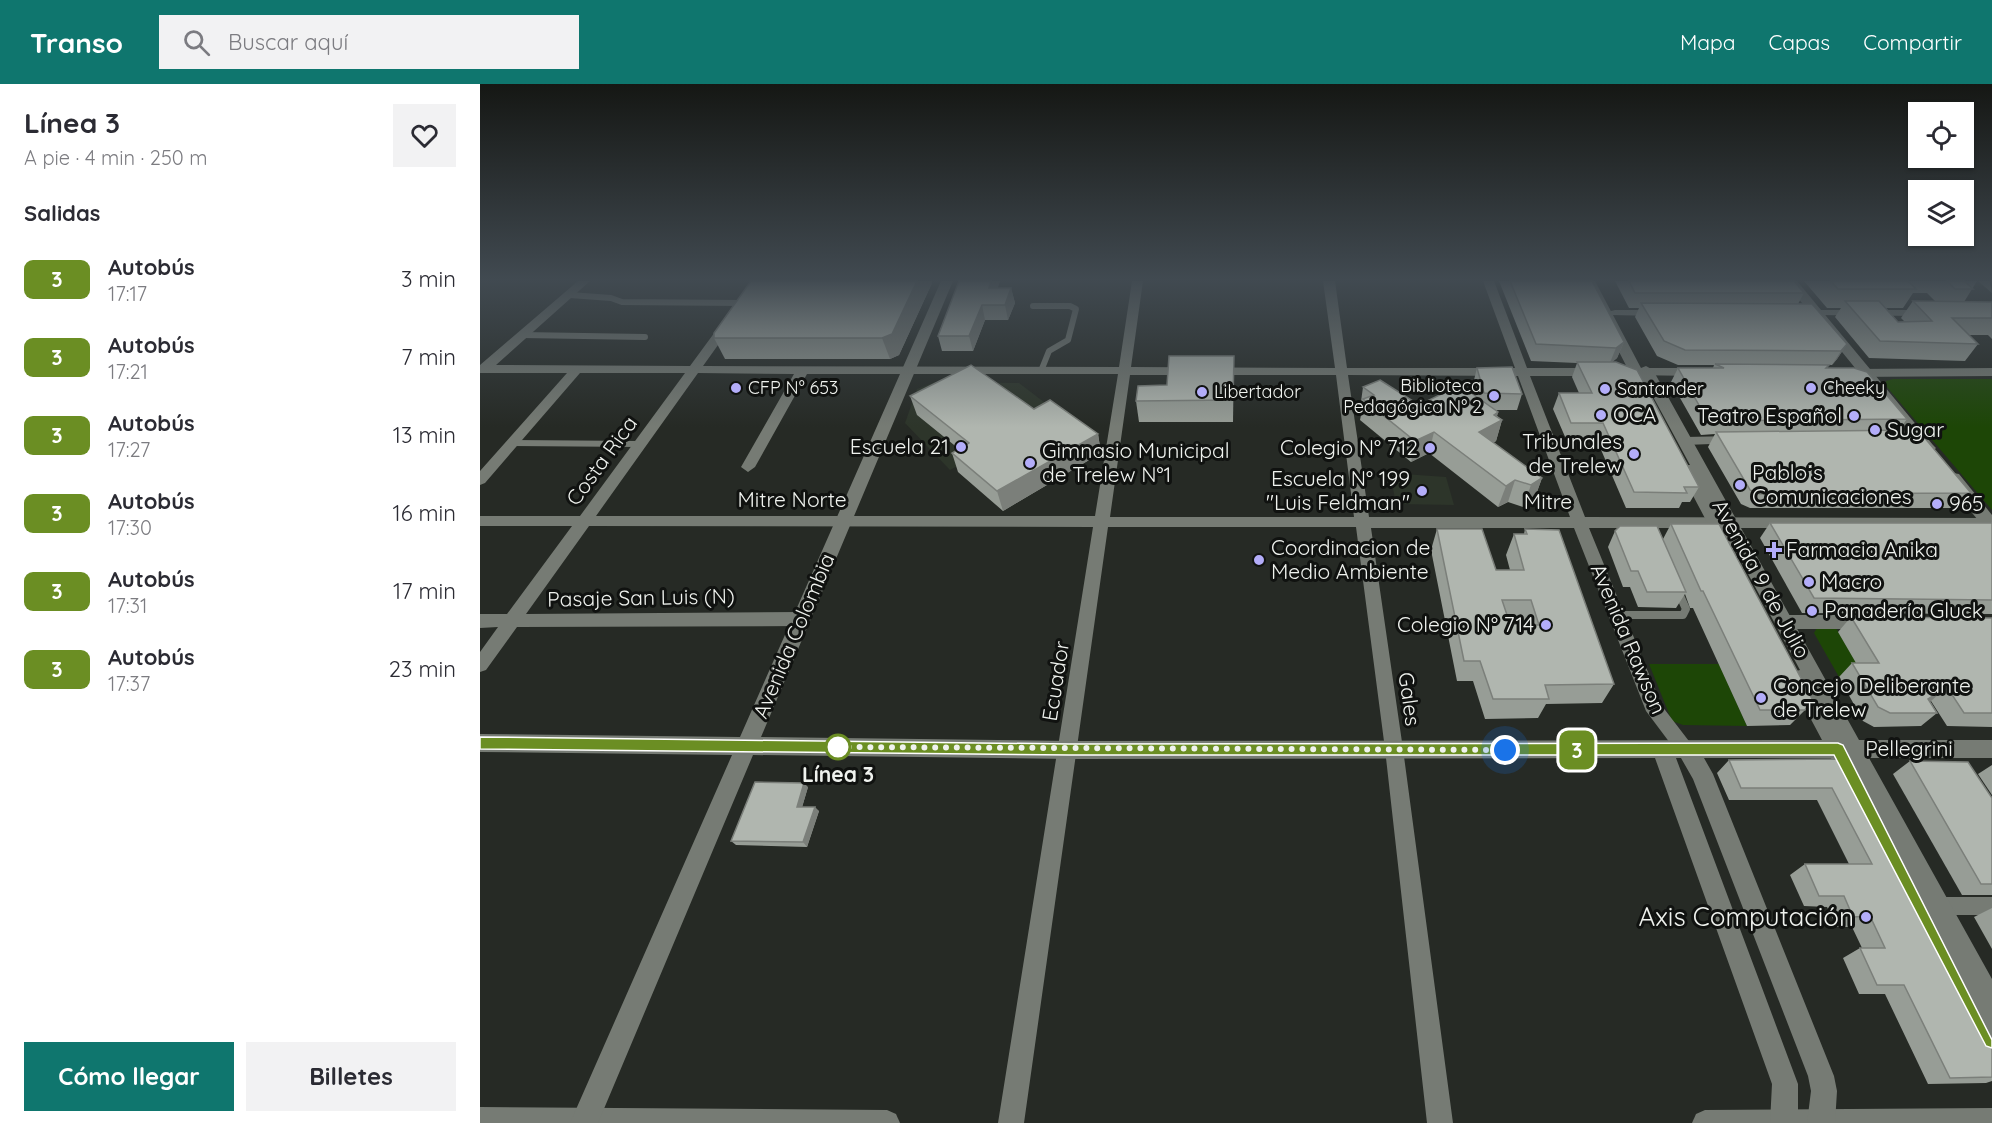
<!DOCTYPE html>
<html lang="es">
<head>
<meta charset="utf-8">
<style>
  body { margin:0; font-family:Quicksand,sans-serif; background:#f2f2f3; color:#2b2b33; height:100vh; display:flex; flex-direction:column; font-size:22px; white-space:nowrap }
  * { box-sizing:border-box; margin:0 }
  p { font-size:20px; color:#7c7c81 }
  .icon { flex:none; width:33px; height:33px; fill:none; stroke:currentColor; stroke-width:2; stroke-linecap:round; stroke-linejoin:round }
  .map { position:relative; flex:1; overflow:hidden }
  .drawer { display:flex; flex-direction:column; background:#fff; width:480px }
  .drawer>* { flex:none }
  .badge { padding:0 12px; border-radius:9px; font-size:21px; line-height:39px }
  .controls { position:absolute; left:1428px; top:18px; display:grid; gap:12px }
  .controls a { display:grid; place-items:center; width:66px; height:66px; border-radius:0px; background:#fff; box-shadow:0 2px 4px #0004; font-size:30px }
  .you { position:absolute; width:30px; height:30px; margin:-15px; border:4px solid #fff; border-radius:50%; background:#1a73e8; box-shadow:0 0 0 9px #1a73e833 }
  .map>.badge { position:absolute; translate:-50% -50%; box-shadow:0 0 0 3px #fff }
  h2 { padding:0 24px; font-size:22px; line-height:54px }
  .round { display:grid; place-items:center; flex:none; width:63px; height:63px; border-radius:0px; background:#f2f2f3 }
  .overview { display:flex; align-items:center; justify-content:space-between; height:102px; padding:0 24px }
  h1 { font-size:28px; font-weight:800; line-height:45px }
  .button { display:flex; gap:12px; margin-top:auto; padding:12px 24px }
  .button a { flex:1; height:69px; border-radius:0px; background:#0f766e; color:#fff; font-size:24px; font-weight:800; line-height:69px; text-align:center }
  .button a+a { background:#f2f2f3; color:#2b2b33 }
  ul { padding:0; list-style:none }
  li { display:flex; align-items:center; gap:18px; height:78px; padding:0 24px }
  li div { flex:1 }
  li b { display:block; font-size:22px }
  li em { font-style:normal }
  li .badge { min-width:66px; font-weight:700; text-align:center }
  header { display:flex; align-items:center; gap:36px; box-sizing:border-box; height:84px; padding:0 30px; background:#0f766e; color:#fff }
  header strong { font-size:28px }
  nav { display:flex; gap:33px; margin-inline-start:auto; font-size:21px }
  .search { width:420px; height:54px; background:#f2f2f3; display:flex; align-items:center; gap:15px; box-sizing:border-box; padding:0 21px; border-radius:0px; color:#7c7c81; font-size:22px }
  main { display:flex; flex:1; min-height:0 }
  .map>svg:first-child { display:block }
  .built { fill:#2d352a }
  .green { fill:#1d4606 }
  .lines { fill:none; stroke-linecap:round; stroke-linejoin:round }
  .service-far1 { stroke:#767b74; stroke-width:6 }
  .service { stroke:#767b74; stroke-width:8 }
  .pedestrian { fill:#767b74; fill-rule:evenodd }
  .minor { fill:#767b74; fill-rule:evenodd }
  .tertiary { fill:#767b74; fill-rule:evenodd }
  .wall { fill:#979d96; fill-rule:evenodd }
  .shaded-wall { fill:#7b7f7a }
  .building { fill:#b0b6af; stroke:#7b7f7a; stroke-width:1.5; fill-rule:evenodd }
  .line { fill:#6b8e23; stroke:#fff; stroke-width:1.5 }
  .walk { stroke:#eff2ee; stroke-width:6; stroke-dasharray:0 10.8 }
  .poi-dot { fill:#b3adf9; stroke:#101210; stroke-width:2 }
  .stop-dot { fill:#fff; stroke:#6b8e23; stroke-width:3 }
  .labels { text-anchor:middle; stroke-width:6; stroke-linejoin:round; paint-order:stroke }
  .far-poi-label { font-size:18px; fill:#eff2ee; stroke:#101210; text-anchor:start }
  .poi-label { font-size:21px; fill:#eff2ee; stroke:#101210; text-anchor:start }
  .street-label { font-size:21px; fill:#eff2ee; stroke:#101210 }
  .stop-label { font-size:21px; font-weight:bold; fill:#eff2ee; stroke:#101210 }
  .near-poi-label { font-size:26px; fill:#eff2ee; stroke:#101210; text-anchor:end }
</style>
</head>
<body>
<header>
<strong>Transo</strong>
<div class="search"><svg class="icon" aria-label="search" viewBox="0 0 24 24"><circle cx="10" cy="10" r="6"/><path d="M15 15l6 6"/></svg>Buscar aquí</div>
<nav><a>Mapa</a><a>Capas</a><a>Compartir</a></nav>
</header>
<main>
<section class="drawer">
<div class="overview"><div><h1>Línea 3</h1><p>A pie · 4 min · 250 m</p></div><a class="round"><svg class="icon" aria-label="heart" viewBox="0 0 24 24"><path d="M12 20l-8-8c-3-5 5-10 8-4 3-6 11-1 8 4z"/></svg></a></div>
<h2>Salidas</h2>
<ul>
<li><span class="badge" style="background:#6b8e23;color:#fff">3</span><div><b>Autobús</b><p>17:17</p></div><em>3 min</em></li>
<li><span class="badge" style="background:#6b8e23;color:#fff">3</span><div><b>Autobús</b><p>17:21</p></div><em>7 min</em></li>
<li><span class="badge" style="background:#6b8e23;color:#fff">3</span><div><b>Autobús</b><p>17:27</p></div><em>13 min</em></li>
<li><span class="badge" style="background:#6b8e23;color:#fff">3</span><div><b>Autobús</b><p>17:30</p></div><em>16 min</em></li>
<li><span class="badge" style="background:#6b8e23;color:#fff">3</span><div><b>Autobús</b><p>17:31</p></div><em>17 min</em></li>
<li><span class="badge" style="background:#6b8e23;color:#fff">3</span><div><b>Autobús</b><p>17:37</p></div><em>23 min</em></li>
</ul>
<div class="button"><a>Cómo llegar</a><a>Billetes</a></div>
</section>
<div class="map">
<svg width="1512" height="1039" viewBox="0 0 1512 1039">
  <rect width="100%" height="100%" fill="#262a25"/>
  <g class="built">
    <path d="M455,298L539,299L577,328L470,386L425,339L437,305Z"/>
    <path d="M910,389L966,393L974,421L916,420Z"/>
  </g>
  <g class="green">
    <path d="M1413,295H1512V426L1406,302V297Z"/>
    <path d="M1337,544H1356L1385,593H1359L1334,549Z"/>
    <path d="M1169,580H1239L1267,642L1203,641L1192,637Z"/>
  </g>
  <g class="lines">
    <g class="service-far1">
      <path d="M90,211L131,214L142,218L262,219"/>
      <path d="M553,222H590L596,225L588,256L569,267L561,287"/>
      <path d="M43,251L165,253"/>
      <path d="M32,359L159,360"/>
    </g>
    <path class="service" d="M1135,531H1203L1206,525L1197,505"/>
    <g class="pedestrian">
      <path d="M1336,226H1442L1447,229L1442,232L1333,231V227Z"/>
      <path d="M1460,813H1512V831H1460L1454,828L1451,822L1454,816Z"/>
    </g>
    <g class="minor">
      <path d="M98,197H110L16,281L210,282L243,237L247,236L253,240L223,282L639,283L652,197H663L651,283L855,284L843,197H855L867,284H1035L1003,197H1014L1047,284H1115L1121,288L1115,292H1050L1105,433L1512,434V444H1109L1182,622L1215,665L1213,671L1206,673L1199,671L1166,627L1094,444H891L923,665L973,1039H947L905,665L876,443H628L544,1039H518L613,443L109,442L46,530L322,528L328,530L330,535L328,540L322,542L37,543L6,586L0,588V568L18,543L0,544V530H27L92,442H0V432H100L205,289H100L5,399L0,401V387L87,289H0V281ZM218,289L314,290L261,383L268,388L275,383L327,290H638L615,432H116ZM650,291H856L874,433H630ZM868,291L1038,292L1090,433H889Z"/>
      <path d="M1498,197H1510L1512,209Z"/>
      <path d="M1135,226H1179L1185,229L1179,232L1131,231V227Z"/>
      <path d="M1153,284H1217L1223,288L1217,292L1149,291L1147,288Z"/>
      <path d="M1512,284V292L1372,293L1366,289L1372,285Z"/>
      <path d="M1253,352L1258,353V359L1205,361L1198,357L1205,353Z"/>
      <path d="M1305,531H1388L1394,533L1396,538L1394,543L1388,545H1305L1299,543L1297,538L1299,533Z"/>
      <path d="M0,1023L407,1026L416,1030L420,1039H0Z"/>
      <path d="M1512,1024V1039H1212L1216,1030L1225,1026Z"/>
    </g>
    <g class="tertiary">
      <path d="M461,197H473L281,653L589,657L1342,656L1309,594L1312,588L1320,586L1253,462L1246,465L1238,459L1199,385L1202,381H1210L1170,307L1165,309L1158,305L1103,197H1115L1161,284L1166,282L1173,286L1379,656H1512V674H1389L1512,895V969L1503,965L1351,674H1224L1233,690L1354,992L1357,1007L1355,1039H1327L1331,1007L1328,992L1213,695L1201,674H1196L1318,1000V1039H1290L1292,1000L1175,674L589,675L273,671L118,1039H90L252,671L0,668V650L260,653Z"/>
      <path d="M1304,197H1317L1453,361L1456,364L1453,367H1443Z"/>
      <path d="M1473,389L1479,390L1512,431V448L1506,446L1467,398L1465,394Z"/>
    </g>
  </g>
  <g class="wall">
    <path d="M271,197H452V199L419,271L410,275H245L234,254Z"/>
    <path d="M479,197H520L517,204H531L535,219L528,236H505L493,267H462L458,252Z"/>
    <path d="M1019,197H1112L1144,258L1137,274L1132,278L1219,403L1210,418H1202L1199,424H1146L1116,354L1086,355L1073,325L1079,309H1099L1092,293L1097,279L1051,277Z"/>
    <path d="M1135,197H1314L1324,209L1318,220L1367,260L1357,275L1352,281H1349L1347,284L1427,335L1419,346L1491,409L1477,424H1270L1261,420L1228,363L1235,350L1221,351L1191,298L1198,284H1233L1234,281H1198L1177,272L1155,233L1159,224H1149Z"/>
    <path d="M1324,197H1497L1484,218H1512V255L1508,251H1489L1498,260L1485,277L1389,274L1355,233L1361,224H1347ZM1433,209H1447L1455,217H1433L1421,234L1425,238H1418L1406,224H1423Z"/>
    <path d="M754,272L753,338H659L656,317L687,301Z"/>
    <path d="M997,284L1042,310L1037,326H1015L1018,328L1017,332L1022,336L1016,357L1013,359L1062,394L1054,416L1043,423L1028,418L1018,423L949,369L931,378L880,336L882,326L880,325L883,303L939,321L981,309L996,313L993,300Z"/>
    <path d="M430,312L554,325L618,350L621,369L523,427L478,388L472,369L479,365L437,331Z"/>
    <path d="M1290,439H1512V530L1322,529L1280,454Z"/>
    <path d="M1191,440L1325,626L1310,641L1267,642L1213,524H1210L1205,510L1196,524L1158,523L1150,503H1143L1128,463L1135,447L1183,455Z"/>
    <path d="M957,445L1016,486H1030L1026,471L1034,450H1044L1045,445L1134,600L1122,619L1066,620L1058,634L1005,635L993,597H977L951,466ZM1029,536H1043L1044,541L1030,540Z"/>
    <path d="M1371,533L1512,534V643L1467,642L1451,617H1450L1457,629L1441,642L1394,643L1383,637L1359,593L1372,579H1376L1358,548Z"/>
    <path d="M1361,675L1512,959V997L1506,999L1448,1000L1405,910H1379L1363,874L1380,864H1382L1372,843H1357L1347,823L1324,822L1310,791L1325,780H1369L1337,716H1249L1237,689L1249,676Z"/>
    <path d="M1430,677L1512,714V811H1482L1413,690Z"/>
    <path d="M1512,681V711L1498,690Z"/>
    <path d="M328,703L322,723L339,727L327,763L256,761L251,757Z"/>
    <path d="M1512,824V865L1494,833Z"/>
  </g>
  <g class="shaded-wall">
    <path d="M437,197H452V199L419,271L410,275L402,254Z"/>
    <path d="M511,197H520L513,220L509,204Z"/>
    <path d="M531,204L535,219L528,236L525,221Z"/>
    <path d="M502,221L505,236L493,267L489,252Z"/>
    <path d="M1144,258L1137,274L1129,281L1136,264Z"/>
    <path d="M1367,260L1357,275L1352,281L1361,267Z"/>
    <path d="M1018,328L1015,340L1022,336L1016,357L993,370L999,348L1014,331Z"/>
    <path d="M954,348L949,369L931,378L935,357Z"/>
    <path d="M618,350L621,369L523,427L517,407Z"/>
    <path d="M1062,394L1054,416L1043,423L1051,401Z"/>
    <path d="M1035,396L1028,418L1018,423L1026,402Z"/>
    <path d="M1467,603L1451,617L1432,629L1448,615Z"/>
    <path d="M324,699L328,703L321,727L317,723Z"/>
    <path d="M335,723L339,727L327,763L323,758Z"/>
  </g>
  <g class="building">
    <path d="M271,197H437L412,250L402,254H234V249Z"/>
    <path d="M479,197H511L509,204H531L525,221H502L489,252H458Z"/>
    <path d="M1030,197H1112L1144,258L1136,264L1056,260Z"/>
    <path d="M1149,197H1314L1324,209H1155Z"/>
    <path d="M1351,197H1428L1436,205H1358Z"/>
    <path d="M1467,197H1484L1493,205H1475Z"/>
    <path d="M1365,217H1399L1418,238L1452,237L1433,217L1512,218V234H1472L1498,260L1400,257Z"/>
    <path d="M1161,219L1332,220L1367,260L1361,267L1205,266L1184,257Z"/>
    <path d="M689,272H754L753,316L656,317L658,302L687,301Z"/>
    <path d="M1097,278H1136L1157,286L1219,403H1204L1207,409L1154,408L1123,339H1091L1079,309H1112Z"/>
    <path d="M1235,280L1349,281L1346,284H1374L1387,288L1427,335L1228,337L1198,284H1244Z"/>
    <path d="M491,281L554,325L570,316L618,350L517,407L472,369L489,359L430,312Z"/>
    <path d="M1032,283L1042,310L1004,309L997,284Z"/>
    <path d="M900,296L939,321L974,304L981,309L987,306L1018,328L1014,331L1022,336L999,348L1062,394L1051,401L1035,396L1026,402L954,348L935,357L883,315L894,311L883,303Z"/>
    <path d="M1438,346L1491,409L1280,410L1270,406L1236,348Z"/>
    <path d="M1290,439H1512V516L1334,514Z"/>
    <path d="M1191,440H1239L1332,615L1325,626H1280L1223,507H1221Z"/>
    <path d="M1140,442H1177L1206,508H1167L1158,487H1151L1135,447Z"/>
    <path d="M957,445H1002L1016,486H1044L1034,450H1047L1045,445L1079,446L1134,600L1065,601L1069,615H1013L1000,577H984ZM1022,516H1051L1059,541L1030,540Z"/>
    <path d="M1371,533L1512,534V629H1484L1467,603L1448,615L1457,629H1410L1398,623L1372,579H1399Z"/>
    <path d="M1361,675L1512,959V993L1470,994L1424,901H1397L1380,864H1405L1390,832L1373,833L1364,812H1339L1325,780H1392L1352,704H1261L1249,676Z"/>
    <path d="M1430,677L1488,678L1512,714V800H1501Z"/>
    <path d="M275,698L324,699L317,723H335L323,758L251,757Z"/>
  </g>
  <linearGradient id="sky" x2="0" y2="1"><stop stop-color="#151714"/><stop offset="0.57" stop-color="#414a51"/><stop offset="1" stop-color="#414a51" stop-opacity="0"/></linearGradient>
  <rect width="1512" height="343" fill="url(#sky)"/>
  <path class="line" d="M0,653L589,660L1358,659L1363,661L1512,956V964L1506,962L1354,671H589L0,665Z"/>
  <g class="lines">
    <path class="walk" d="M358,663L1025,666"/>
  </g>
  <g class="poi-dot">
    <circle cx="256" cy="304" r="6"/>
    <circle cx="1331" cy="304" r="6"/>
    <circle cx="1125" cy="305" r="6"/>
    <circle cx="722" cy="308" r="6"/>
    <circle cx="1014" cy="312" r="6"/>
    <circle cx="1121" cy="331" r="6"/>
    <circle cx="1374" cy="332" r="6"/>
    <circle cx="1395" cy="346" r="6"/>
    <circle cx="481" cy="363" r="6"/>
    <circle cx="950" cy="364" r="6"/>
    <circle cx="1154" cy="370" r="6"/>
    <circle cx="550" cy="379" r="6"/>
    <circle cx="1260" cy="401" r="6"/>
    <circle cx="942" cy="407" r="6"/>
    <circle cx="1457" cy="420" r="6"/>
    <path d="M1291 457h6v6h6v6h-6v6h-6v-6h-6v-6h6z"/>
    <circle cx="779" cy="476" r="6"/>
    <circle cx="1329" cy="498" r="6"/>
    <circle cx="1332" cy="527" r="6"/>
    <circle cx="1066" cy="541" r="6"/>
    <circle cx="1281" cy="614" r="6"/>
    <circle cx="1386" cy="833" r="6"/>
  </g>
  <circle class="stop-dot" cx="358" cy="663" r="12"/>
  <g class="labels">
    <g class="far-poi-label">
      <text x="1002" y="308" text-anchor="end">Biblioteca<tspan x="1002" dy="21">Pedagógica N° 2</tspan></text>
      <text x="268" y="310">CFP N° 653</text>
      <text x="1343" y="310">Cheeky</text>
      <text x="1137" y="311">Santander</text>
      <text x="734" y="314">Libertador</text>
    </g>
    <g class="poi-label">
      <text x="1133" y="338">OCA</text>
      <text x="1362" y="339" text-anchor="end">Teatro Español</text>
      <text x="1407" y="353">Sugar</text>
      <text x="1142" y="365" text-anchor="end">Tribunales<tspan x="1142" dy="24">de Trelew</tspan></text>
      <text x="469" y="370" text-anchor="end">Escuela 21</text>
      <text x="938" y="371" text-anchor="end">Colegio N° 712</text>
      <text x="562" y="374">Gimnasio Municipal<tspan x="562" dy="24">de Trelew N°1</tspan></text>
      <text x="1272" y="396">Pablo´s<tspan x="1272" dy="24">Comunicaciones</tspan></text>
      <text x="930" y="402" text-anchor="end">Escuela N° 199<tspan x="930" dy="24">"Luis Feldman"</tspan></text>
      <text x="1469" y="427">965</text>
      <text x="791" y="471">Coordinacion de<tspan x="791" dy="24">Medio Ambiente</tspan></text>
      <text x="1306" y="473">Farmacia Anika</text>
      <text x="1341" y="505">Macro</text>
      <text x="1344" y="534">Panadería Gluck</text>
      <text x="1054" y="548" text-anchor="end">Colegio N° 714</text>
      <text x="1293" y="609">Concejo Deliberante<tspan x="1293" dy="24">de Trelew</tspan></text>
    </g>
    <g class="street-label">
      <text transform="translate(122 377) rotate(-54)" y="7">Costa Rica</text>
      <text x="312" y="423">Mitre Norte</text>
      <text x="1068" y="425">Mitre</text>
      <text transform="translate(1281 495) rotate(61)" y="7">Avenida 9 de Julio</text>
      <text transform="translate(161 514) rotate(-1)" y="7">Pasaje San Luis (N)</text>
      <text transform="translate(314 552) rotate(-67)" y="7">Avenida Colombia</text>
      <text transform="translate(1148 555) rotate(67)" y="7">Avenida Rawson</text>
      <text transform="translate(576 597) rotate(-81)" y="7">Ecuador</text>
      <text transform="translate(929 615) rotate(82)" y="7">Gales</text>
      <text x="1429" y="672">Pellegrini</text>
    </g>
    <g class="stop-label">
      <text x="358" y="698">Línea 3</text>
    </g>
    <g class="near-poi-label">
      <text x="1374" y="842">Axis Computación</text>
    </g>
  </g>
</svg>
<div class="controls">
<a><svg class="icon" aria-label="locate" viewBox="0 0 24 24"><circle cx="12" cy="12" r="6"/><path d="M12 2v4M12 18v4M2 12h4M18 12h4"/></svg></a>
<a><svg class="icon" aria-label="layers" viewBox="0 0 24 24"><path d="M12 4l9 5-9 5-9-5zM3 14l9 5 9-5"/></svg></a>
</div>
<div class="you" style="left:1025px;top:666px"></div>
<b class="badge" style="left:1097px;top:666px;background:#6b8e23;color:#fff">3</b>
</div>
</main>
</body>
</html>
